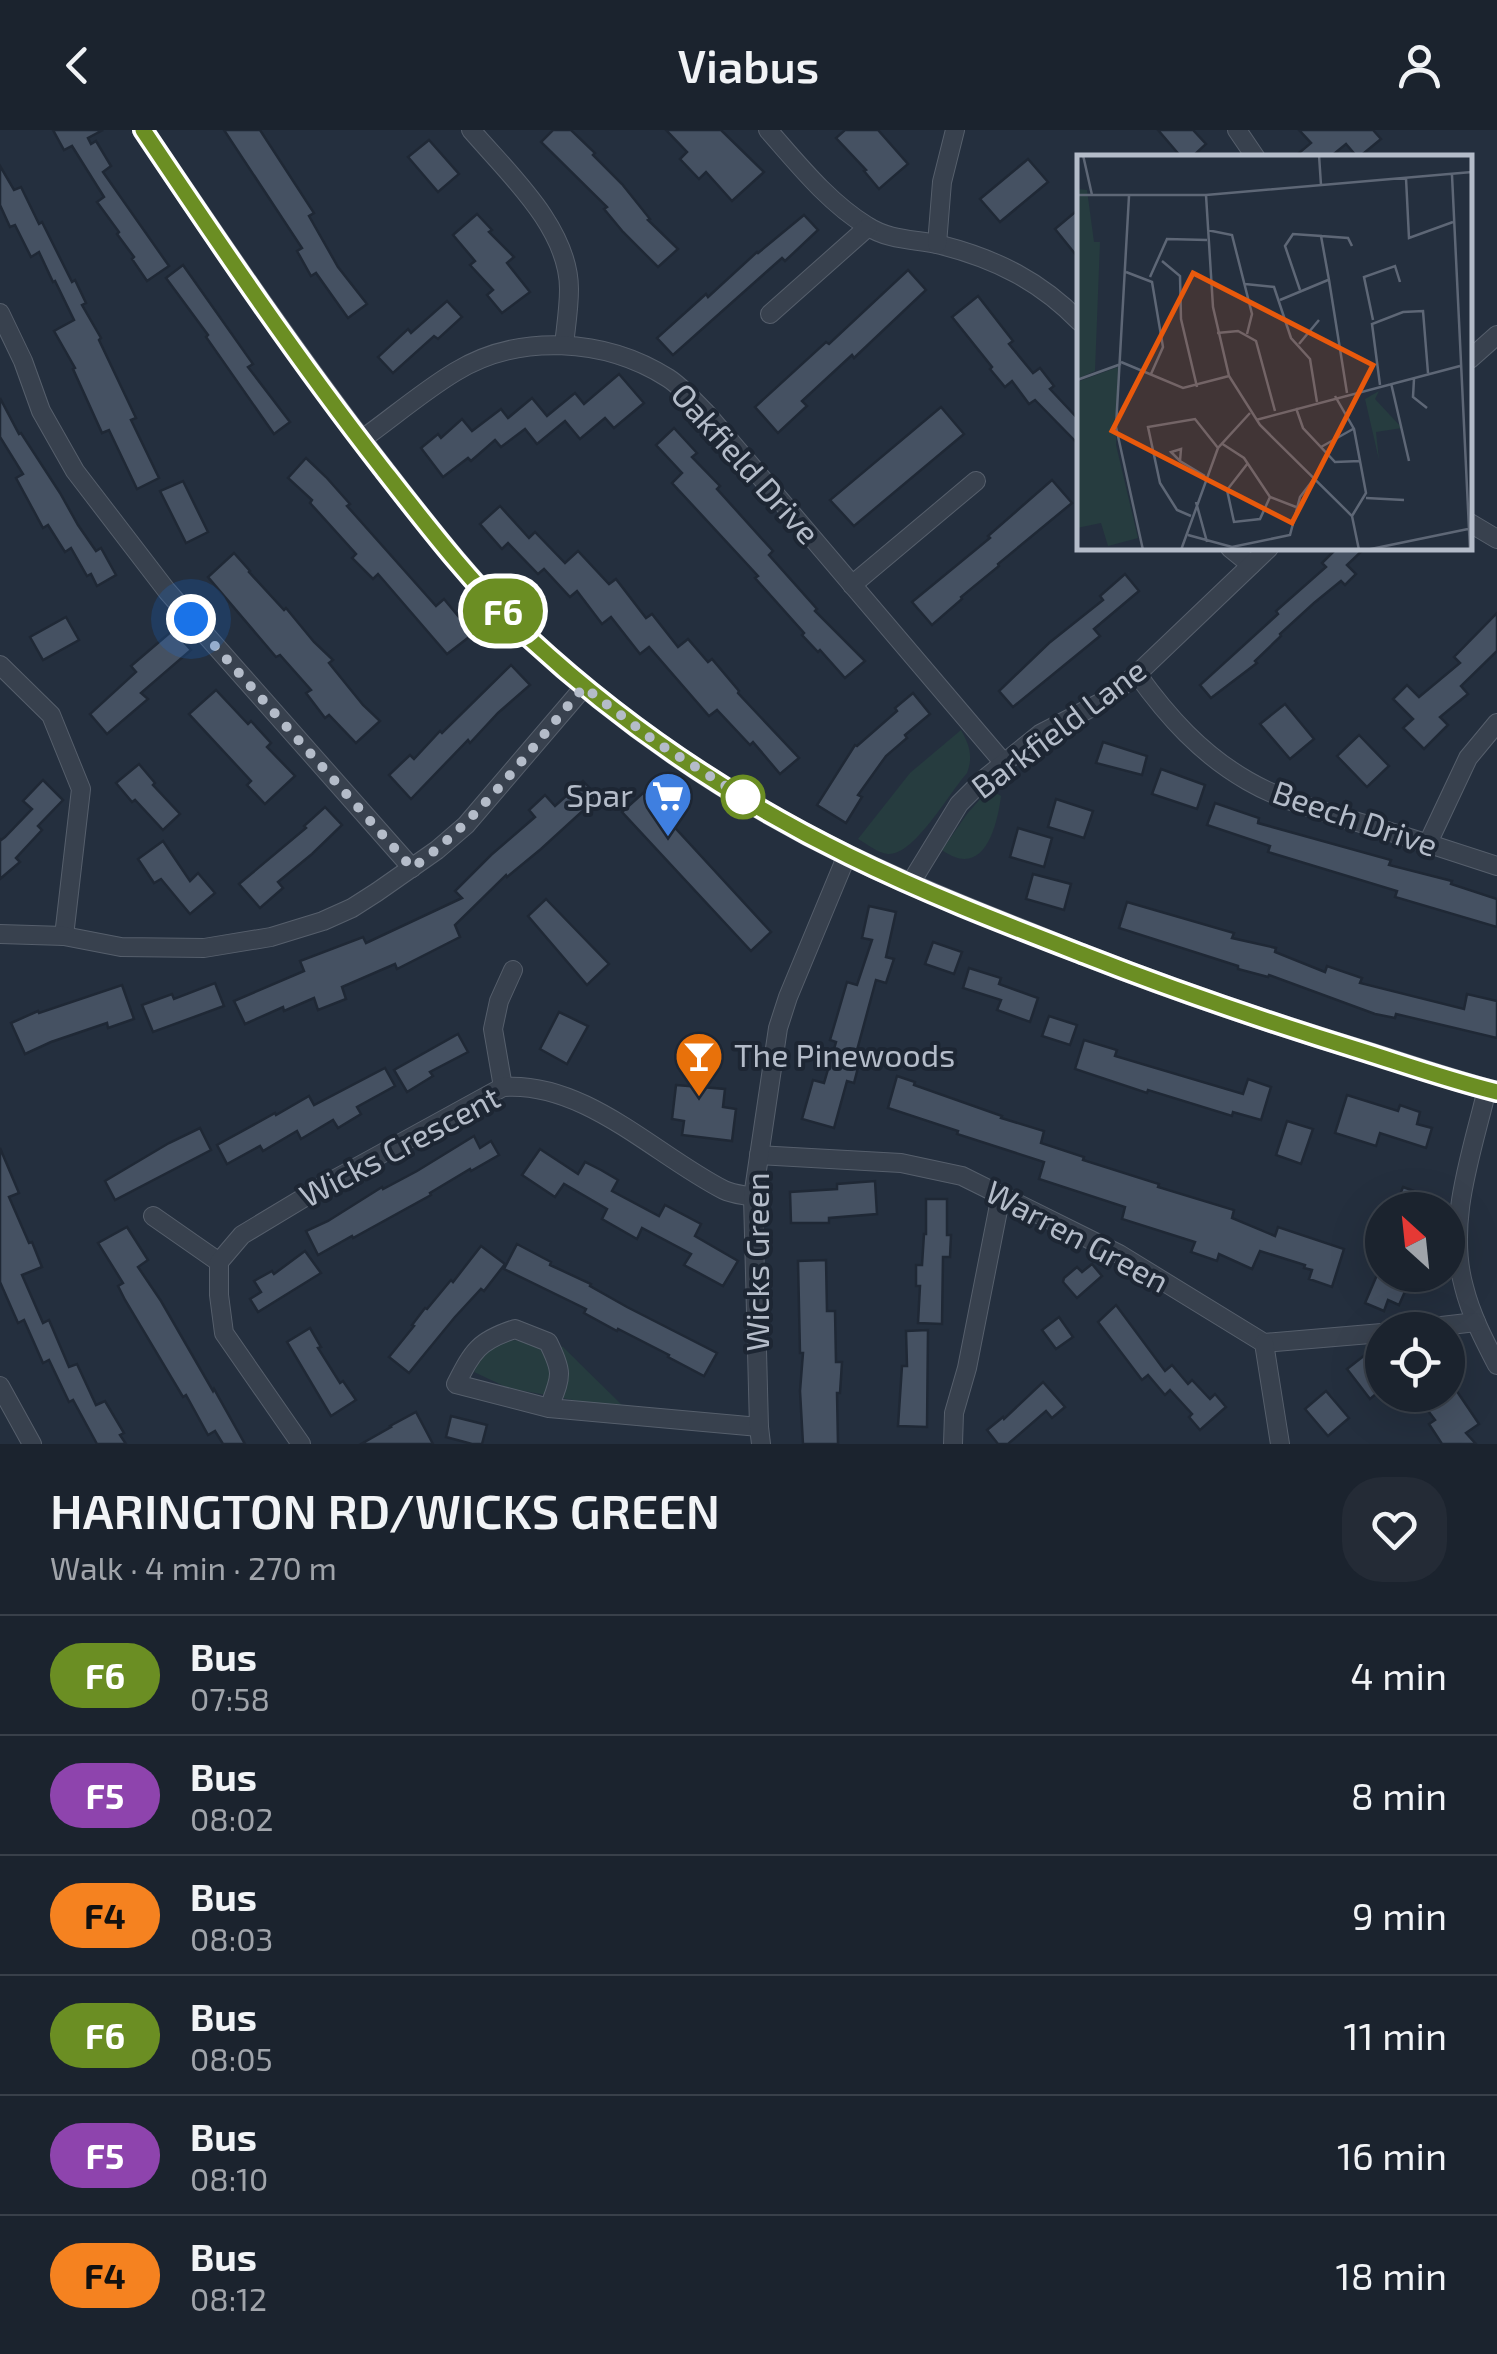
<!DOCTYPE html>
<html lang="en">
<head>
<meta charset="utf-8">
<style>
  body { margin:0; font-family:"Exo 2",sans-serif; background:#242b36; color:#f1f3f6; height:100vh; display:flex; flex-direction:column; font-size:38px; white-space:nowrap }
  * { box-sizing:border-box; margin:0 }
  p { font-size:32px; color:#a0a4aa }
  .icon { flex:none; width:55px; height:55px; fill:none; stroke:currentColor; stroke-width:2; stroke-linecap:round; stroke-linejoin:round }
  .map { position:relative; height:1314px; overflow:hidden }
  .sheet { display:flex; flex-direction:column; background:#1b232e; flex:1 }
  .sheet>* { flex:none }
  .badge { padding:0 20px; border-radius:32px; font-size:35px; line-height:65px }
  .needle { width:65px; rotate:333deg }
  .tools { position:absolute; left:1365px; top:1062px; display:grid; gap:20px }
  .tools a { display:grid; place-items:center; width:100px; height:100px; border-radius:50%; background:#1b232e; box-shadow:0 10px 40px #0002,0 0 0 2px #39404a; font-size:50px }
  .you { position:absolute; width:50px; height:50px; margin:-25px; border:8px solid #fff; border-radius:50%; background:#1a73e8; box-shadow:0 0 0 15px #1a73e833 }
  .map>.badge { position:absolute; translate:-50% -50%; box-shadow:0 0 0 5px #fff }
  .round { display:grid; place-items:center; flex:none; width:105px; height:105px; border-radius:40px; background:#242b36 }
  .overview { display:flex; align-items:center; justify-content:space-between; height:170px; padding:0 50px }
  h1 { font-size:48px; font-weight:600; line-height:75px }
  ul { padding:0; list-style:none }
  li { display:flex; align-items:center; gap:30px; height:120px; padding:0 50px; border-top:2px solid #39404a }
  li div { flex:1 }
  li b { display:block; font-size:38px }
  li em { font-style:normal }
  li .badge { min-width:110px; font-weight:700; text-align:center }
  header { display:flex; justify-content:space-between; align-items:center; height:130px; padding:0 50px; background:#1b232e; font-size:45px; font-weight:600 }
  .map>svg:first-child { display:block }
  .green { fill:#263c3f }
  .building { fill:#455162; stroke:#1f2835; stroke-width:2.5 }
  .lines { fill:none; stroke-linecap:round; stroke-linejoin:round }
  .minor-casing { stroke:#565f6c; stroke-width:20 }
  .tertiary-casing { stroke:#565f6c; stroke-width:22 }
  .minor { stroke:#38414e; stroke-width:18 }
  .tertiary { stroke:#38414e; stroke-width:20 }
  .line-casing { stroke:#fff; stroke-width:22 }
  .line { stroke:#6b8e23; stroke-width:15 }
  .walk { stroke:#b4bcc9; stroke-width:10; stroke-dasharray:0 18 }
  .stop-dot { fill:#fff; stroke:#6b8e23; stroke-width:5 }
  .labels { text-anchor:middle; stroke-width:8; stroke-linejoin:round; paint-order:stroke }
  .street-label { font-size:32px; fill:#b4bcc9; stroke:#1d2633 }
  .poi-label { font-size:32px; fill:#b4bcc9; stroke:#1d2633; text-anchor:end }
  .inset-road { fill:none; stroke:#5e6776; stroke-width:2.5 }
  .view { fill:#e8590c; fill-opacity:0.15; stroke:#e8590c; stroke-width:5 }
  .inset-edge { fill:none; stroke:#b4bcc9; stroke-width:5 }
</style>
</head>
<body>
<header><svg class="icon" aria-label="back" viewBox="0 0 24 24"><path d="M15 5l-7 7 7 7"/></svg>Viabus<svg class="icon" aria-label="person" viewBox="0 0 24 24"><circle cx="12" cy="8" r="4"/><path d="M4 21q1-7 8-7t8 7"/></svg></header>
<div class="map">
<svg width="1497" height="1314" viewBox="0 0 1497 1314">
  <rect width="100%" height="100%" fill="#242f3e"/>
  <g class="green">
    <path d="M961,600C970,616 973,627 967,643C949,663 914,726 888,724C878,723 867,714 858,709L910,643Z"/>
    <path d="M989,659L1001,666C997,698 983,750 942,720L967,684Z"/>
    <path d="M509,1210L548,1212L563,1217L627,1280L508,1258L474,1242C482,1225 489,1214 509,1210Z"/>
  </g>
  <g class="building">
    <path d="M53,0H103L88,8L91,14L96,11L111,36L103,42L169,136L147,151L132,129L134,127L117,104L119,102L97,72L104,67L72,16L64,20Z"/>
    <path d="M224,0H260L314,83L309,86L338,137L367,174L348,188L316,143L311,146L297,121L302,118Z"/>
    <path d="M553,0H571L595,23L593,25L622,54L650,89L648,90L678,119L658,137L623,102L604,79L607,77L541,12Z"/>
    <path d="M666,0H721L764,42L732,71L706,42L699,49L680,29L687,22Z"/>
    <path d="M845,0H878L908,34L879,59L864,41L866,40L836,8Z"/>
    <path d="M1158,0H1193L1206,14L1191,28H1182Z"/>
    <path d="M1299,0H1373L1381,9L1358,28L1346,14L1329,28H1293L1311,13Z"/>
    <path d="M429,10L459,44L438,62L408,27Z"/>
    <path d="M1028,29L1048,52L1000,92L980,69Z"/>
    <path d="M0,36L14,60L21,57L39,94L42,92L72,152L75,150L86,173L82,175L101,208L99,210L136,288L131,290L159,348L137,359L109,300L102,303L73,239L75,238L54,201L74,190L55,151L53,152L39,122L31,127L15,95L10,97L0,75Z"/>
    <path d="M1080,78V130L1055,99Z"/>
    <path d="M477,84L492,100L489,102L514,127L507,133L530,162L502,183L487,165L493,160L470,135L475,131L453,105Z"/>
    <path d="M804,85L818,100L785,131L782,128L673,225L657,208L706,164L708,167L757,122L758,123Z"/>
    <path d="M183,135L253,234L248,237L290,292L274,304L206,207L208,205L166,148Z"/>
    <path d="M908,140L926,160L854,228L852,225L802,271L807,276L778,303L755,277L826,212L829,214Z"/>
    <path d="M978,166L1013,211L1009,214L1033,243L1040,238L1054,256L1050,259L1080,291V316L1035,270L1029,274L1012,251L1005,257L990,239L992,237L952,187Z"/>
    <path d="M447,171L462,187L438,209L434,206L393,243L378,227L408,199L411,203Z"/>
    <path d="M619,244L644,273L614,298L605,288L580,309L565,291L537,314L525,299L501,317L495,310L471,331L468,328L443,347L421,318L438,304L441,308L462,289L472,301L501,279L508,288L532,268L547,286L575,263L584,274Z"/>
    <path d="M0,268L19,304L21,303L60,363L78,395L96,421L101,418L116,445L97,456L91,444L87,446L71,418L65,422L48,395L43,398L16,348L23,344L0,307Z"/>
    <path d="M941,277L964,304L854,396L830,370Z"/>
    <path d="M674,298L697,323L692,327L720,356L717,359L773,421L769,425L817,479L815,481L865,531L845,548L820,520L818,522L802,505L804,503L755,448L758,446L672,353L682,343L656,315Z"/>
    <path d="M306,328L326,347L350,374L347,376L436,476L444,469L473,504L447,524L378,444L373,449L352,428L356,424L310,373L312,370L288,348Z"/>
    <path d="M1052,350L1072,373L998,434L999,436L961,467L962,469L932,495L912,472L990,408L988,406Z"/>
    <path d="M183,351L208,402L186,413L160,361Z"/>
    <path d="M500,376L529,408L535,402L565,433L578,421L609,454L616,449L646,488L652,484L678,517L688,509L708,532L712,529L739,561L738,563L799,628L780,644L753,612L750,615L717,580L709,586L649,517L640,524L611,487L602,494L577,461L570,467L544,439L538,444L508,413L502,419L480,394Z"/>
    <path d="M1337,418H1365L1347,435L1356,444L1345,455L1341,451L1314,473L1280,504L1281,506L1255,531L1257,533L1211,568L1200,555L1278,484L1276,481L1326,437L1322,433Z"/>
    <path d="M234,423L250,441L249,442L284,480L286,478L314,512L333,530L329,533L363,575L380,591L356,613L329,585L325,588L306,563L311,560L280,525L276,527L208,447Z"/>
    <path d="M1125,444L1139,461L1094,499L1100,506L1013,577L999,561L1049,513L1103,470L1100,466Z"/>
    <path d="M1497,483V521L1461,556L1468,564L1440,587L1448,595L1424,619L1403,598L1413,589L1393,569L1407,555L1419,567L1460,533L1454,527Z"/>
    <path d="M66,487L79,510L43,530L30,507Z"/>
    <path d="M173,500L191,520L141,563L148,569L107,604L90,584L136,542L131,536Z"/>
    <path d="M511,535L530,555L498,583L470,613L468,610L411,669L389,645L410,625L414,629L440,601L442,603Z"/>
    <path d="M216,560L248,594L251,591L271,613L267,617L295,646L265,674L247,655L251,651L189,584Z"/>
    <path d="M913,563L930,584L905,605L907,608L886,626L858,665L862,667L846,693L817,675L855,615L857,616L897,581L895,578Z"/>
    <path d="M1285,574L1314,609L1290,629L1260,594Z"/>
    <path d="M1359,605L1389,636L1367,657L1337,626Z"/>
    <path d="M1103,612L1147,626L1142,645L1096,633Z"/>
    <path d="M139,634L155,653L153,655L180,684L163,700L135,670L132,672L116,653Z"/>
    <path d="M1161,639L1205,655L1197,679L1152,664Z"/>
    <path d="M43,650L63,670L38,696L42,700L16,728L20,732L0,749V709L1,710L5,707L32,679L23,671Z"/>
    <path d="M583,651L598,667L541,719L507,747L506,745L455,795L460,807L397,839L395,834L342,857L346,869L318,880L314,868L284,881L283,877L245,894L234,871L304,841L300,831L363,807L366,813L462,768L455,761L491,725L535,687L529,680L545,665L555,676Z"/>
    <path d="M643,663L771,802L751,821L622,682Z"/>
    <path d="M1056,669L1093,681L1084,708L1048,697Z"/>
    <path d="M1215,673L1259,688L1258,693L1391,730L1389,735L1452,751L1451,754L1497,769V797L1395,767L1397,761L1268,722L1270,716L1207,695Z"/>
    <path d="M325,677L342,695L312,724L278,752L283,758L260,778L239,754L306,698L304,696Z"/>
    <path d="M1018,698L1052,708L1044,737L1010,727Z"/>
    <path d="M163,711L190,751L198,743L215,763L190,784L161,749L154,753L138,729Z"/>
    <path d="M1033,744L1071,754L1064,780L1026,769Z"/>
    <path d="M546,769L609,834L587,855L528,786Z"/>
    <path d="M1127,772L1234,803L1232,808L1276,818L1275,822L1325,842L1327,836L1362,848L1360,853L1464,879L1467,864L1497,871V908L1396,884L1395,888L1375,884L1269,845L1268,847L1238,839V836L1119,798Z"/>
    <path d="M869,776L896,782L886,827L894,829L886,853L876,850L856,924L861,926L854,953L847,951L834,998L802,989L813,950L824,953L836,912L830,910L847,852L857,855L872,810L862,808Z"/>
    <path d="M933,812L962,822L954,844L925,834Z"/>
    <path d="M969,838L1001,848L999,854L1038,868L1030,892L997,880L1001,870L963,858Z"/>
    <path d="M215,853L224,876L153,902L142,875L172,864L174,869Z"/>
    <path d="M122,855L134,889L108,898L107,893L51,912L25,924L11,893L38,881L39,883Z"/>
    <path d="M559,882L588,896L567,934L540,919Z"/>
    <path d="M1049,886L1077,895L1070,915L1042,906Z"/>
    <path d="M458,904L468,922L430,942L433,946L407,962L394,940Z"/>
    <path d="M1084,910L1117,920L1115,926L1243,964L1248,949L1271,957L1261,990L1233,982L1232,986L1148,960L1147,963L1075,939Z"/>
    <path d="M385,938L395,956L357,977L361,984L338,998L333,990L301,1009L297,1001L263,1021L260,1016L227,1034L217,1015L275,983L276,985L309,966L314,975Z"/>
    <path d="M897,946L915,952L914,955L1002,986L1001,988L1044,1001L1041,1013L1084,1027L1083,1030L1159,1054L1158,1057L1234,1080L1232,1088L1275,1106L1278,1097L1344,1119L1332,1157L1309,1149L1312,1140L1304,1138L1305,1135L1260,1121L1252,1139L1219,1124L1217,1131L1191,1122L1195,1112L1122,1089L1125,1077L1039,1049L1044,1032L957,1004L958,1001L888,978Z"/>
    <path d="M676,955L725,959L723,977L736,979L732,1011L682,1005L684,991L672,989Z"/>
    <path d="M1347,965L1398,981L1400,975L1420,982L1417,994L1432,998L1426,1018L1380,1003L1376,1016L1335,1003Z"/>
    <path d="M1287,991L1313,999L1301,1034L1276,1025Z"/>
    <path d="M200,998L211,1020L115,1070L105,1051L169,1013Z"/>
    <path d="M474,1006L480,1018L491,1011L499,1025L471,1041L470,1039L430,1063L431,1065L353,1108L352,1106L318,1125L306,1101L328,1091L382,1057L383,1059L417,1041Z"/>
    <path d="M0,1018L19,1063L9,1067L29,1113L32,1112L42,1137L22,1145L43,1193L49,1190L69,1237L77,1234L96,1275L105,1271L124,1303L120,1305L126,1314H97L73,1270L69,1272L49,1230L43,1233L24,1190L18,1193L0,1152Z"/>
    <path d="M540,1019L578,1044L585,1032L601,1040L618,1050L612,1061L659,1086L665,1075L701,1094L695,1106L738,1131L723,1156L684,1135L691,1124L642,1098L637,1109L602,1089L607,1079L564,1054L555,1067L522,1045Z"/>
    <path d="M875,1051L877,1084L829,1088V1093H791L790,1062L837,1059V1054Z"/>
    <path d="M1403,1057L1428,1066L1422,1080H1394Z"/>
    <path d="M926,1069H947V1105H951L950,1127H943L942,1194L918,1193L920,1156H916V1135H922L924,1104H926Z"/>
    <path d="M127,1097L148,1130L138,1137L161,1171L213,1261L214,1259L245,1314H223L215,1301L208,1305L186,1265L183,1267L125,1170L118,1156L123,1153L98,1113Z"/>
    <path d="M517,1114L551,1132L550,1135L591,1154L590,1156L627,1177L717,1223L704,1246L668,1227L669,1225L618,1199L617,1201L584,1183L586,1179L504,1139Z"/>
    <path d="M481,1116L505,1134L484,1161L481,1159L455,1187L409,1243L389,1227L414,1196L412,1195L425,1178L427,1179L451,1150L453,1152Z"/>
    <path d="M305,1121L321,1143L258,1182L250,1169L261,1162L254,1151L272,1141L274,1144Z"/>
    <path d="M826,1130L827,1181H835L836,1232H842L840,1263H837L838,1314H803L800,1261L803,1223H800L798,1131Z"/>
    <path d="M1092,1134L1102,1146L1077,1168L1063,1152L1064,1148L1077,1137L1082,1142Z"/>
    <path d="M1377,1145H1399L1395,1153L1407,1157L1399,1175L1388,1170L1384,1181L1365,1173Z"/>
    <path d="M1116,1175L1165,1241L1172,1235L1188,1254L1192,1250L1210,1269L1215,1264L1226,1277L1200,1300L1189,1287L1192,1284L1170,1260L1165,1265L1148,1245L1142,1250L1098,1192Z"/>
    <path d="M1059,1187L1073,1207L1056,1219L1042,1200Z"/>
    <path d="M310,1198L321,1217L318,1218L340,1253L343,1251L356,1270L331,1286L287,1212Z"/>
    <path d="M928,1200L927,1297L898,1296L902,1236H907L906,1201Z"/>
    <path d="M1370,1221L1382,1238V1259L1370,1269L1347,1239Z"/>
    <path d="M1448,1248L1479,1294L1466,1303L1476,1314H1442L1429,1294L1435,1290L1416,1265H1448Z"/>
    <path d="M1043,1252L1065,1277L1052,1288L1046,1281L1008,1314H998L987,1300L1003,1287L1004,1289Z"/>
    <path d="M1326,1261L1349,1288L1328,1306L1305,1279Z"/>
    <path d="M416,1282L433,1314H361L391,1297L390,1296Z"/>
    <path d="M451,1286L487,1295L482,1314H472L446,1307Z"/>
  </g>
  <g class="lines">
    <g class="minor-casing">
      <g id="minor">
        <path d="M471,0C508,43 569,98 569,159C569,178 566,196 564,215"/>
        <path d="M768,0C798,34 828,72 867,96C890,111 916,109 941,115C996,129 1040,151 1080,192"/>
        <path d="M1237,0L1256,28"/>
        <path d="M937,114L942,52L955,0"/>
        <path d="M0,183L23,231L41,281L75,341L167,461L412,738"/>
        <path d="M770,184L868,97"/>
        <path d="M1470,229L1497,205"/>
        <path d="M361,310C392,288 422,262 455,242C519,203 605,208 668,248C682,257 695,272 707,284L1003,632"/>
        <path d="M1470,393L1497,409"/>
        <path d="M1230,418L1251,435"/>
        <path d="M852,455L976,351"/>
        <path d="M0,535L51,585L81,659L64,806"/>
        <path d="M1137,544C1168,587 1201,624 1248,651C1286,673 1329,683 1371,696C1414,709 1455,722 1497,736"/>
        <path d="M1428,713L1468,628L1497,593"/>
        <path d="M910,754L959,674L983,650L1040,604L1100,573L1137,544L1269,418"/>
        <path d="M0,804L64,806L121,817L204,818L271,807L323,791L352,778L377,762L437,720L466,695L584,557"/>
        <path d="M503,957L493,899L499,871L513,840"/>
        <path d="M1487,959C1472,1023 1446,1092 1464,1157C1471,1185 1484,1210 1497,1235"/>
        <path d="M759,1025L901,1033L962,1046L1119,1124L1264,1213L1382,1203"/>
        <path d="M153,1086L219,1132"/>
        <path d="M1407,1200L1476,1192"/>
        <path d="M1264,1213L1280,1314"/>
        <path d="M0,1256L32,1314"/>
        <path d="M549,1278C561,1246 564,1244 548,1212L515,1199C478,1211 473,1221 456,1254L549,1278L759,1297"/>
        <path d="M301,1314L224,1203L219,1165V1132L242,1105L330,1052L503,957C585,951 655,1025 724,1060C732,1064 744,1065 753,1067"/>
        <path d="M761,1314L759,1297L753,1067L778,898L788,867L847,725"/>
        <path d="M953,1314L954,1283L967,1238L1001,1065"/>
      </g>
    </g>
    <g class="tertiary-casing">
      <path id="tertiary" d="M143,0C222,117 301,233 388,345C432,402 476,458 529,508C623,595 733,670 849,726C926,763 1007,794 1087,826C1181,863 1277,895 1373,924C1414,937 1455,951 1497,962"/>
    </g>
    <use href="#minor" class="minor"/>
    <use href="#tertiary" class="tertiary"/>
  </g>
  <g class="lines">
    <g class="line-casing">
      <path id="line" d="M143,0C220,115 297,229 382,338C428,397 474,457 529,508C623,595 733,669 849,726C926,764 1007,795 1087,826C1179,862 1271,893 1365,922C1409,936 1452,951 1497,962"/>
    </g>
    <use href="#line" class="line"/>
    <path class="walk" d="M191,489L412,738C480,690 530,619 584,557L656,612L743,667"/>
  </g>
  <defs>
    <g id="supermarket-pin" transform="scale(2.5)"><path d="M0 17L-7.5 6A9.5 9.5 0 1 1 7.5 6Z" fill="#3f7fe0" stroke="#1d2633"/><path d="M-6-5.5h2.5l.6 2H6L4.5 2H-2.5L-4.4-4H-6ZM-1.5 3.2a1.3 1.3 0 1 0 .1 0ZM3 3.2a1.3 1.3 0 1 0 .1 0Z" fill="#fff"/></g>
    <g id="bar-pin" transform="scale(2.5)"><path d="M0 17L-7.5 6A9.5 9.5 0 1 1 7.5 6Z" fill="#e8710a" stroke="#1d2633"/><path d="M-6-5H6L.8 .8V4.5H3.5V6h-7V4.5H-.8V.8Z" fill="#fff"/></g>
  </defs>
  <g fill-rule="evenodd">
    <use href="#supermarket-pin" x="668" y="666"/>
    <use href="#bar-pin" x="699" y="926"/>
  </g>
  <circle class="stop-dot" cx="743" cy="667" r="20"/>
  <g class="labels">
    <g class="street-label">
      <text transform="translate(745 334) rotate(48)" y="11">Oakfield Drive</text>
      <text transform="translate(1059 599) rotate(-37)" y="11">Barkfield Lane</text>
      <text transform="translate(1355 689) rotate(19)" y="11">Beech Drive</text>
      <text transform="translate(400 1017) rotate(-28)" y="11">Wicks Crescent</text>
      <text transform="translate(1077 1107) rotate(28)" y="11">Warren Green</text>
      <text transform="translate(758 1132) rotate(-90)" y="11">Wicks Green</text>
    </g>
    <g class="poi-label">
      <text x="633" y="677">Spar</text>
      <text x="734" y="937" text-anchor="start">The Pinewoods</text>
    </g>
  </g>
  <g transform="translate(1077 25)">
    <rect width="395" height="395" fill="#242f3e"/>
    <path d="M0,34L10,35L17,87H23L18,216L0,224ZM41,212L39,290L61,383L31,391L24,368L0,373V227ZM302,236L298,244L325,273L299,277L302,305L288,244Z" fill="#263c3f"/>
    <path class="inset-road" d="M6,0L15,40M242,0L244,30M375,20L393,395M329,23L332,83L376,67M0,40H129L395,17M129,40L136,152L152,221L183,270L275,361L282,395M52,41L39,272L66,395M130,75L155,80L175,159L170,179M244,81L271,83L275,91M85,106L103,121L104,164L120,232M49,117L75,127L86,192L74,219M73,122L90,84L130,85M252,125L270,238M168,129L197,132L214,183L233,204L240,247M223,135L208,91L216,79L244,81L252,125M203,145L251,125M296,165L287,122L318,111L323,127M140,178L161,176L179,186L198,256M222,189L242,165M44,207L106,233L152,221M337,224L336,242L350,253M0,225L44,209M314,228L332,306M303,230L295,169L326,157L346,156L351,218M258,241L277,274L289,338L275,361M219,253L226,273L258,307L283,306M179,265L383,211M144,288L167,303L193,342L219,352M244,292L276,274M103,306L104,294L94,297L103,306L128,321M171,308L150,335L157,367L183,364L193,342M289,343L327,345M119,347L130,387M114,361L100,355L83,328L71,272L118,264L141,293M111,380L155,392L213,380L223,342L236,325M104,395L141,293L173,258M289,395L391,374"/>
    <path class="view" d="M116,118L296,210L215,368L35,276Z"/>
    <rect width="395" height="395" class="inset-edge"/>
  </g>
</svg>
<div class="tools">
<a><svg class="needle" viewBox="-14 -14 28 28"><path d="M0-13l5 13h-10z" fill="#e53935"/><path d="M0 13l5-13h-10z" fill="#a0a4aa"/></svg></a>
<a><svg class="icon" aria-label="locate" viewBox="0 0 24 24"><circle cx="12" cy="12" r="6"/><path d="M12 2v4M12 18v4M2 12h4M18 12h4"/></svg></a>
</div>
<div class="you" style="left:191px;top:489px"></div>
<b class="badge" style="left:503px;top:481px;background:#6b8e23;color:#fff">F6</b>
</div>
<section class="sheet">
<div class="overview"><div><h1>HARINGTON RD/WICKS GREEN</h1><p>Walk · 4 min · 270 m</p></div><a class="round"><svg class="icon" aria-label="heart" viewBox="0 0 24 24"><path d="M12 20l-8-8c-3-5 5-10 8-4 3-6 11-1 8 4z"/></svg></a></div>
<ul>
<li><span class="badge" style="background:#6b8e23;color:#fff">F6</span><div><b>Bus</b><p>07:58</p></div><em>4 min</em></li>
<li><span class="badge" style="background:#8e44ad;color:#fff">F5</span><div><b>Bus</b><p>08:02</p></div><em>8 min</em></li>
<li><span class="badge" style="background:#f58220;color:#111">F4</span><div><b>Bus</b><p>08:03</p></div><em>9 min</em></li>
<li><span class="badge" style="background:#6b8e23;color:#fff">F6</span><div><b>Bus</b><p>08:05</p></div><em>11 min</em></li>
<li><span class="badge" style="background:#8e44ad;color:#fff">F5</span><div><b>Bus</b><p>08:10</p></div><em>16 min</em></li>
<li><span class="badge" style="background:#f58220;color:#111">F4</span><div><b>Bus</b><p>08:12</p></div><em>18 min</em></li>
</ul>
</section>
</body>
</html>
